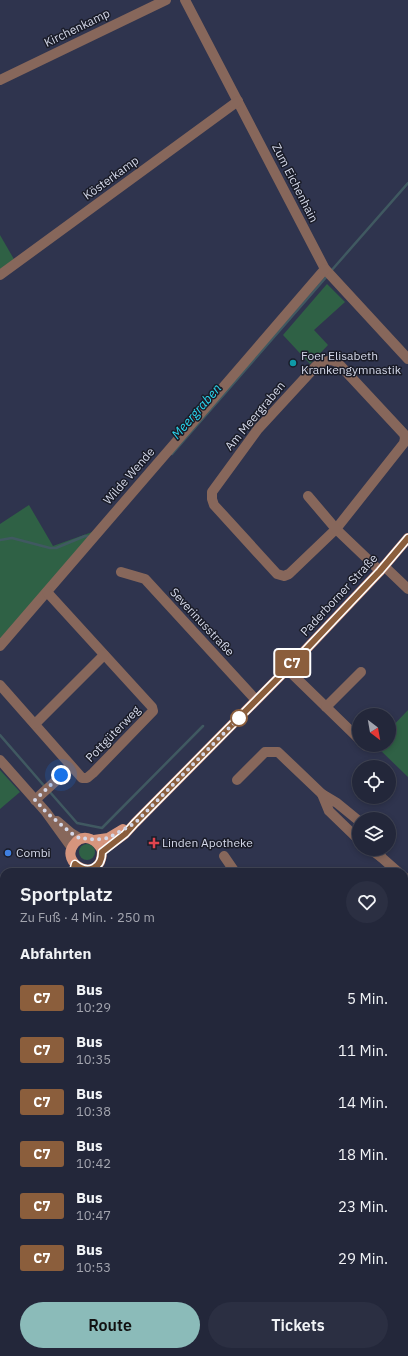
<!DOCTYPE html>
<html lang="de">
<head>
<meta charset="utf-8">
<style>
  body { margin:0; font-family:"IBM Plex Sans",sans-serif; background:#2b2f42; color:#f1f3f6; height:100vh; display:flex; flex-direction:column; font-size:15px; white-space:nowrap }
  * { box-sizing:border-box; margin:0 }
  p { font-size:13px; color:#a3a5af }
  .icon { flex:none; width:22px; height:22px; fill:none; stroke:currentColor; stroke-width:2; stroke-linecap:round; stroke-linejoin:round }
  .map { position:relative; flex:1; overflow:hidden }
  .details { position:absolute; left:0px; top:868px; width:408px; height:488px; display:flex; flex-direction:column; background:#23273a; border-radius:12px 12px 0 0; box-shadow:0 2px 6px #0003,0 0 0 1px #404454 }
  .details>* { flex:none }
  .badge { padding:0 8px; border-radius:3px; font-size:14px; line-height:26px }
  .needle { width:26px; rotate:149deg }
  .fabs { position:absolute; left:352px; top:708px; display:grid; gap:8px }
  .fabs a { display:grid; place-items:center; width:44px; height:44px; border-radius:50%; background:#23273a; box-shadow:0 2px 6px #0003,0 0 0 1px #404454; font-size:20px }
  .you { position:absolute; width:20px; height:20px; margin:-10px; border:3px solid #fff; border-radius:50%; background:#1a73e8; box-shadow:0 0 0 6px #1a73e833 }
  .map>.badge { position:absolute; translate:-50% -50%; box-shadow:0 0 0 2px #fff }
  h2 { padding:0 20px; font-size:15px; line-height:36px }
  .round { display:grid; place-items:center; flex:none; width:42px; height:42px; border-radius:21px; background:#2b2f42 }
  .overview { display:flex; align-items:center; justify-content:space-between; height:68px; padding:0 20px }
  h1 { font-size:19px; font-weight:600; line-height:30px }
  .button { display:flex; gap:8px; margin-top:auto; padding:8px 20px }
  .button a { flex:1; height:46px; border-radius:24px; background:#8bbbb9; color:#111; font-size:16px; font-weight:600; line-height:46px; text-align:center }
  .button a+a { background:#2b2f42; color:#f1f3f6 }
  ul { padding:0; list-style:none }
  li { display:flex; align-items:center; gap:12px; height:52px; padding:0 20px }
  li div { flex:1 }
  li b { display:block; font-size:15px }
  li em { font-style:normal }
  li .badge { min-width:44px; font-weight:700; text-align:center }
  .map>svg:first-child { display:block }
  .green { fill:#2f6145 }
  .lines { fill:none; stroke-linecap:round; stroke-linejoin:round }
  .stream { stroke:#405961; stroke-width:2.5 }
  .minor { stroke:#87675b; stroke-width:10 }
  .major { stroke:#d6957d; stroke-width:10 }
  .line-casing { stroke:#fff; stroke-width:9 }
  .line { stroke:#8b5e3c; stroke-width:6 }
  .walk { stroke:#d4d8e9; stroke-width:4; stroke-dasharray:0 7.2 }
  .culture-dot { fill:#0f9aa8; stroke:#1a1c28; stroke-width:1.5 }
  .stop-dot { fill:#fff; stroke:#8b5e3c; stroke-width:2 }
  .health-dot { fill:#e0444e; stroke:#1a1c28; stroke-width:1.5 }
  .shop-dot { fill:#3f7fe0; stroke:#1a1c28; stroke-width:1.5 }
  .labels { text-anchor:middle; stroke-width:3; stroke-linejoin:round; paint-order:stroke }
  .street-label { font-size:12px; fill:#d4d8e9; stroke:#1a1c28 }
  .poi-label { font-size:12px; fill:#d4d8e9; stroke:#1a1c28; text-anchor:start }
  .water-label { font-size:13px; font-style:italic; fill:#2ad4ec; stroke:#1a1c28 }
</style>
</head>
<body>
<div class="map">
<svg width="408" height="1356" viewBox="0 0 408 1356">
  <rect width="100%" height="100%" fill="#2f344e"/>
  <g class="green">
    <path d="M0,235L15,261L0,272Z"/>
    <path d="M327,284L345,302L314,330L328,345L310,364L283,335Z"/>
    <path d="M29,505L53,546L95,531L0,639V524Z"/>
    <path d="M408,710V777L375,745H389V730Z"/>
    <path d="M0,770L20,792L0,809Z"/>
    <circle cx="87" cy="852" r="8"/>
    <path d="M404,1103L408,1105V1143L404,1149Z"/>
    <path d="M4,1278V1352H143L139,1356H0V1285Z"/>
  </g>
  <g class="lines">
    <g class="stream">
      <path d="M331,271L408,183"/>
      <path d="M172,454L328,275"/>
      <path d="M0,540L12,538L50,548H56L85,536L91,537"/>
      <path d="M0,735L46,788"/>
      <path d="M49,791L77,823L102,828L203,726"/>
      <path d="M404,1290L408,1289"/>
      <path d="M158,1356L165,1352"/>
    </g>
    <g class="minor">
      <path d="M185,0L325,269L408,359"/>
      <path d="M0,80L166,0"/>
      <path d="M0,275L238,101"/>
      <path d="M331,360L337,362L404,434L405,438L404,443L336,529L289,574L284,576L277,574L214,505L212,499V492L258,429L316,366L323,362Z"/>
      <path d="M308,496L336,529L380,571"/>
      <path d="M384,566L408,589"/>
      <path d="M121,572L145,579L256,700"/>
      <path d="M0,646L325,269"/>
      <path d="M287,669L359,739"/>
      <path d="M0,685L82,778H87L93,773L153,711L152,707L47,592"/>
      <path d="M326,707L361,672"/>
      <path d="M35,724L104,655"/>
      <path d="M365,745L366,746"/>
      <path d="M0,760L46,812L72,848"/>
      <path d="M237,780L265,752H278L322,794"/>
      <path d="M35,800L71,767"/>
      <path d="M57,821L71,833L81,839"/>
      <path d="M359,821L337,803L322,794L329,811L359,840"/>
      <path d="M370,849L381,857L379,849"/>
      <path d="M224,856L235,872"/>
      <path d="M381,857L398,872"/>
      <path d="M404,877L408,880"/>
      <path d="M404,1026L408,1024"/>
      <path d="M0,1164L4,1169"/>
      <path d="M404,1266L408,1279"/>
      <path d="M0,1278L4,1271"/>
    </g>
    <g class="major">
      <path d="M94,840L108,838L123,829"/>
      <path d="M102,851C98,841 85,832 75,843C56,864 102,886 102,851L125,834L135,823L295,661L380,571L408,538"/>
      <path d="M0,961L4,956"/>
    </g>
  </g>
  <g class="lines">
    <g class="line-casing">
      <path id="line" d="M73,872L75,864C88,875 102,868 102,852L125,834L135,823L295,661L380,571L408,538"/>
    </g>
    <use href="#line" class="line"/>
    <path class="walk" d="M61,775L35,800L46,812L71,833L81,839L88,838L94,840L108,838L135,823L239,718"/>
  </g>
  <circle class="culture-dot" cx="293" cy="363" r="4"/>
  <circle class="stop-dot" cx="239" cy="718" r="8"/>
  <path class="health-dot" d="M152 837h4v4h4v4h-4v4h-4v-4h-4v-4h4z"/>
  <circle class="shop-dot" cx="8" cy="853" r="4"/>
  <g class="labels">
    <g class="street-label">
      <text transform="translate(77 28) rotate(-26)" y="4">Kirchenkamp</text>
      <text transform="translate(111 178) rotate(-36)" y="4">Kösterkamp</text>
      <text transform="translate(295 183) rotate(63)" y="4">Zum Eichenhain</text>
      <text transform="translate(255 416) rotate(-50)" y="4">Am Meergraben</text>
      <text transform="translate(129 476) rotate(-49)" y="4">Wilde Wende</text>
      <text transform="translate(339 595) rotate(-47)" y="4">Paderborner Straße</text>
      <text transform="translate(202 622) rotate(47)" y="4">Severinusstraße</text>
      <text transform="translate(113 734) rotate(-46)" y="4">Pottgüterweg</text>
    </g>
    <g class="poi-label">
      <text x="301" y="360">Foer Elisabeth<tspan x="301" dy="14">Krankengymnastik</tspan></text>
      <text x="162" y="847">Linden Apotheke</text>
      <text x="16" y="857">Combi</text>
    </g>
    <g class="water-label">
      <text transform="translate(196 411) rotate(-49)" y="5">Meergraben</text>
    </g>
  </g>
</svg>
<div class="fabs">
<a><svg class="needle" viewBox="-14 -14 28 28"><path d="M0-13l5 13h-10z" fill="#e53935"/><path d="M0 13l5-13h-10z" fill="#a3a5af"/></svg></a>
<a><svg class="icon" aria-label="locate" viewBox="0 0 24 24"><circle cx="12" cy="12" r="6"/><path d="M12 2v4M12 18v4M2 12h4M18 12h4"/></svg></a>
<a><svg class="icon" aria-label="layers" viewBox="0 0 24 24"><path d="M12 4l9 5-9 5-9-5zM3 14l9 5 9-5"/></svg></a>
</div>
<div class="you" style="left:61px;top:775px"></div>
<b class="badge" style="left:292px;top:663px;background:#8b5e3c;color:#fff">C7</b>
<section class="details">
<div class="overview"><div><h1>Sportplatz</h1><p>Zu Fuß · 4 Min. · 250 m</p></div><a class="round"><svg class="icon" aria-label="heart" viewBox="0 0 24 24"><path d="M12 20l-8-8c-3-5 5-10 8-4 3-6 11-1 8 4z"/></svg></a></div>
<h2>Abfahrten</h2>
<ul>
<li><span class="badge" style="background:#8b5e3c;color:#fff">C7</span><div><b>Bus</b><p>10:29</p></div><em>5 Min.</em></li>
<li><span class="badge" style="background:#8b5e3c;color:#fff">C7</span><div><b>Bus</b><p>10:35</p></div><em>11 Min.</em></li>
<li><span class="badge" style="background:#8b5e3c;color:#fff">C7</span><div><b>Bus</b><p>10:38</p></div><em>14 Min.</em></li>
<li><span class="badge" style="background:#8b5e3c;color:#fff">C7</span><div><b>Bus</b><p>10:42</p></div><em>18 Min.</em></li>
<li><span class="badge" style="background:#8b5e3c;color:#fff">C7</span><div><b>Bus</b><p>10:47</p></div><em>23 Min.</em></li>
<li><span class="badge" style="background:#8b5e3c;color:#fff">C7</span><div><b>Bus</b><p>10:53</p></div><em>29 Min.</em></li>
</ul>
<div class="button"><a>Route</a><a>Tickets</a></div>
</section>
</div>
</body>
</html>
